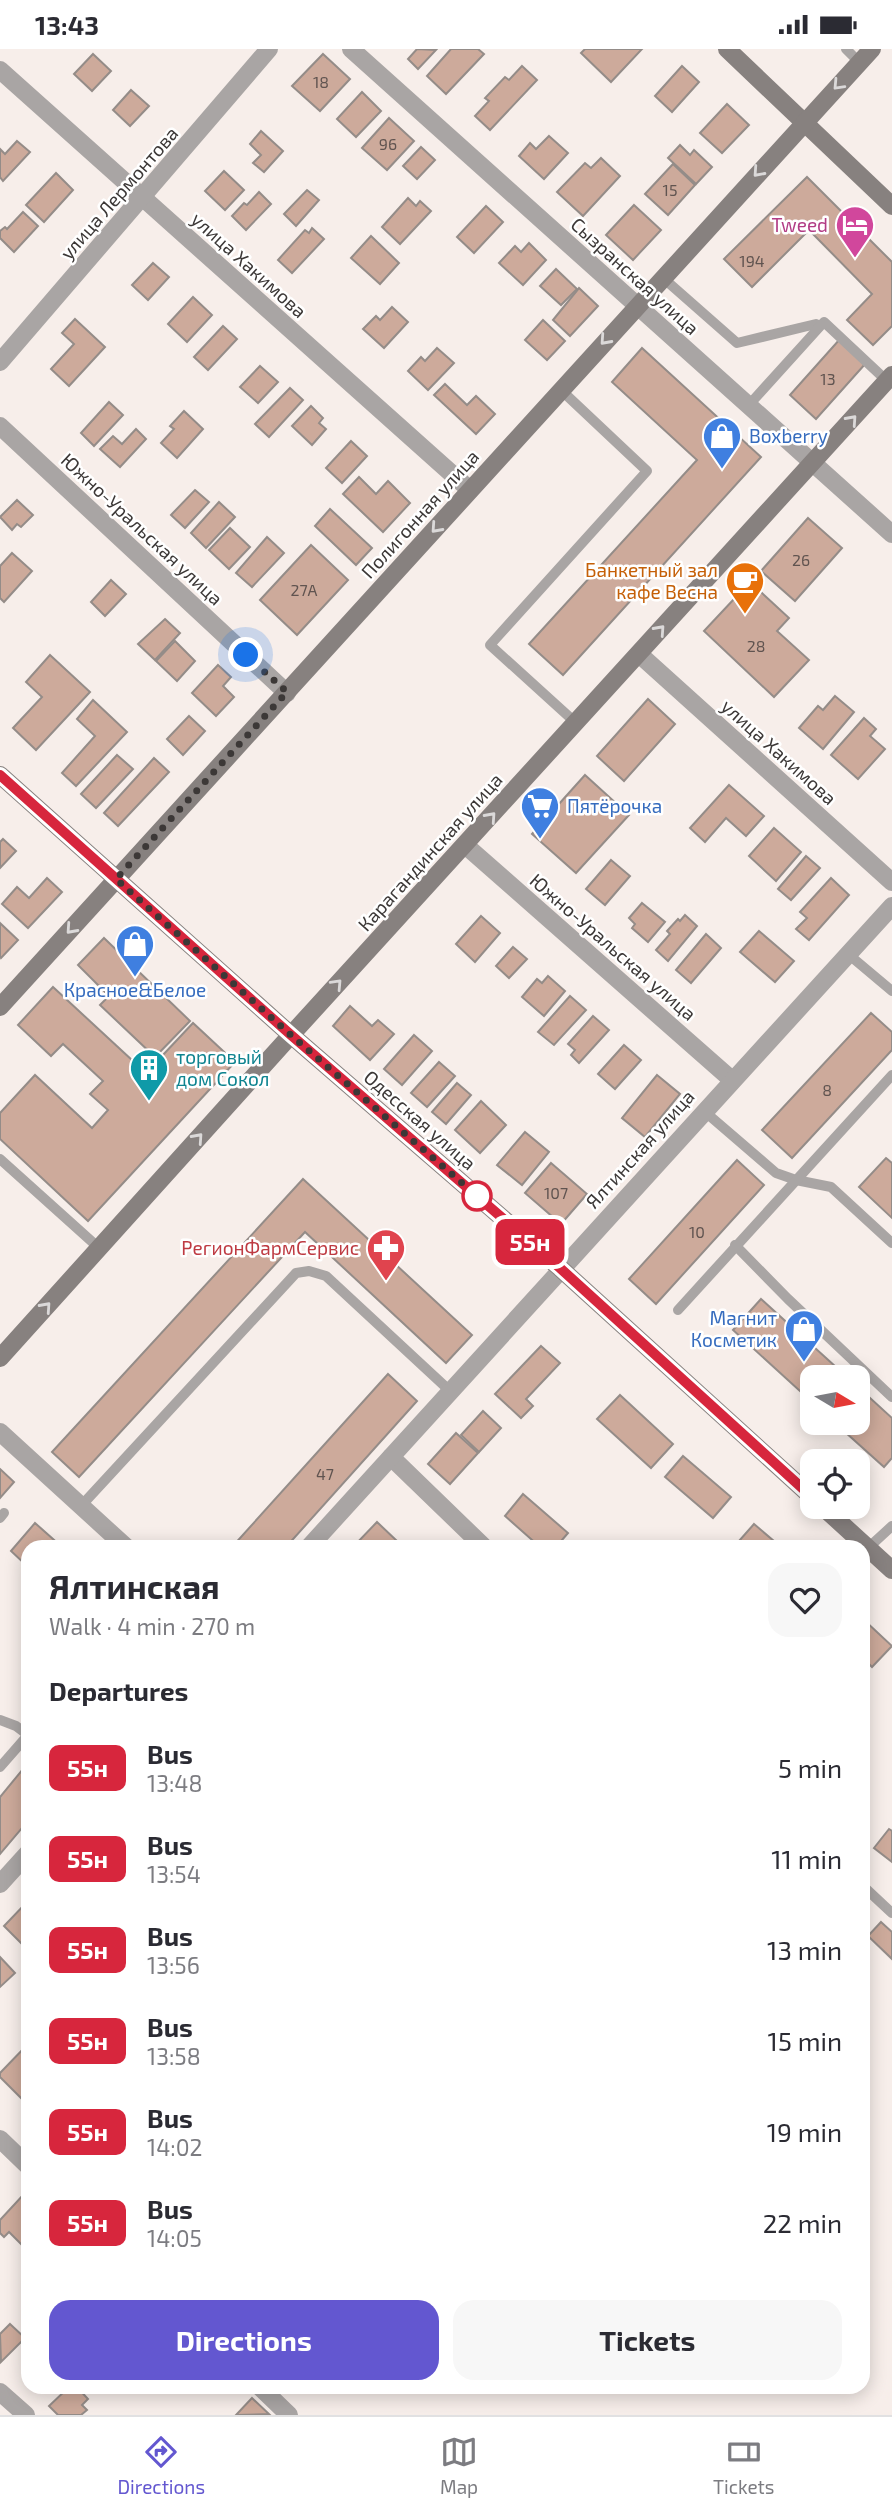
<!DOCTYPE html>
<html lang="en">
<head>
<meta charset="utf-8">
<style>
  body { margin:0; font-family:"Exo 2",sans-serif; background:#f7f7f7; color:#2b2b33; height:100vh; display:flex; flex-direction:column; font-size:26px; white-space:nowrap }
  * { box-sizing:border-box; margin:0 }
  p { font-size:23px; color:#7c7c81 }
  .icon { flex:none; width:38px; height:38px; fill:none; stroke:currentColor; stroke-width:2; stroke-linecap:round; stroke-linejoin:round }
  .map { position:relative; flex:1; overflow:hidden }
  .sheet { position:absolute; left:21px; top:1491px; width:849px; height:854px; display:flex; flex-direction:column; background:#fff; border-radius:21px; box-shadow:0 4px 18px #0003 }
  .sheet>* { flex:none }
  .badge { padding:0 14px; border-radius:10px; font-size:24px; line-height:46px }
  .needle { width:46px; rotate:100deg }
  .tools { position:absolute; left:800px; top:1316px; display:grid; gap:14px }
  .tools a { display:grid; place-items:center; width:70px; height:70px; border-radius:14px; background:#fff; box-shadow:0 4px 18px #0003; font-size:35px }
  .you { position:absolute; width:35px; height:35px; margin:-18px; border:5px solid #fff; border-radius:50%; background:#1a73e8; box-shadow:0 0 0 10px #1a73e833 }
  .map>.badge { position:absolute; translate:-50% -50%; box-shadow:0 0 0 4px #fff }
  h2 { padding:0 28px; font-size:26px; line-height:63px }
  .round { display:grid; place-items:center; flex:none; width:74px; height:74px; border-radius:21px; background:#f7f7f7 }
  .overview { display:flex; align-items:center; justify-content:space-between; height:119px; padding:0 28px }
  h1 { font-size:33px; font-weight:700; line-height:52px }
  .cta { display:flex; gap:14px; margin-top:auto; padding:14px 28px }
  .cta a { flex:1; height:80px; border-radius:21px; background:#6357d0; color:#fff; font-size:28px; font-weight:700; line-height:80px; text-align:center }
  .cta a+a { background:#f7f7f7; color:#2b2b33 }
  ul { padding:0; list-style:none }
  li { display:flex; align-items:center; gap:21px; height:91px; padding:0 28px }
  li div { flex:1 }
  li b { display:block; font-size:26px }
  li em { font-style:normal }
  li .badge { min-width:77px; font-weight:700; text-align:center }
  .status { display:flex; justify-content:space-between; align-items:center; height:49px; padding:0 35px; background:#fff; direction:ltr }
  .status svg { height:19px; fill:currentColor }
  .tabs { display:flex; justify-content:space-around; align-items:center; height:98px; border-top:2px solid #e1e1e2; background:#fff; font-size:19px; color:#7c7c81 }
  .tabs a { display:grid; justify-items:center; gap:4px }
  .tabs .current { color:#6357d0 }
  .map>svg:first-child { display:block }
  .building { fill:#cdaa9b; stroke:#948c88; stroke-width:2 }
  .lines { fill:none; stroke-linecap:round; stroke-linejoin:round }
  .lane { stroke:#a9a5a4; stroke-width:10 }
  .street { stroke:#a9a5a4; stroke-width:18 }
  .secondary { stroke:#87817f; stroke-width:18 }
  .oneway { stroke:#dbd9d9 }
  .line-casing { stroke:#fff; stroke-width:16 }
  .line { stroke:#d7263d; stroke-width:10 }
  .walk { stroke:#3c3837; stroke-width:7; stroke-dasharray:0 12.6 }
  .stop-dot { fill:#fff; stroke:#d7263d; stroke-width:3.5 }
  .labels { text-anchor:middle; stroke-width:5; stroke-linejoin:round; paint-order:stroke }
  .number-label { font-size:16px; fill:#605450 }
  .street-label { font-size:19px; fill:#3c3837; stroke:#fff }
  .hotel-label { font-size:19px; fill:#b23c85; stroke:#fff; text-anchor:end }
  .shop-label { font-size:19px; fill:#366cbe; stroke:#fff; text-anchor:start }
  .food-label { font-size:19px; fill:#c56008; stroke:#fff; text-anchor:end }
  .culture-label { font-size:19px; fill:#0d838f; stroke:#fff; text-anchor:start }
  .health-label { font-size:19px; fill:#be3a42; stroke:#fff; text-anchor:end }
</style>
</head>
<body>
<div class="status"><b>13:43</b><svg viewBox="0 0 49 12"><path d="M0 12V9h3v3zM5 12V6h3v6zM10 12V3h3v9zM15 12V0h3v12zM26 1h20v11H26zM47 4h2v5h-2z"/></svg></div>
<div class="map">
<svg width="892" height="2366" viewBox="0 0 892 2366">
  <rect width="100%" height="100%" fill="#f7eeea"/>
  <g class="building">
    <path d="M417,0L436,1L418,20L408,10Z"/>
    <path d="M451,0H478L484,5L446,45L427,27Z"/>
    <path d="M585,0H642L611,33L581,4Z"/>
    <path d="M93,5L111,22L92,42L74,25Z"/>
    <path d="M323,5L350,30L320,62L292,37Z"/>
    <path d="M522,17L537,31L490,81L475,67L489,52L485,49L505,28L509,31Z"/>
    <path d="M682,17L699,33L672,63L655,47Z"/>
    <path d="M131,41L149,57L130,77L113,61Z"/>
    <path d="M362,43L381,62L356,88L337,70Z"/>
    <path d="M727,55L749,76L722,104L700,84Z"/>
    <path d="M389,69L414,92L387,121L362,99Z"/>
    <path d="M261,82L283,102L264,123L253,114L261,106L250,95Z"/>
    <path d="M549,87L568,104L544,130L519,107L530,94L536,100Z"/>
    <path d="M17,92L30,103L3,132L0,128V100L5,105Z"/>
    <path d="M680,96L690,106L694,101L712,118L696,135L668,109Z"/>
    <path d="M421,98L435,111L417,130L403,117Z"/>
    <path d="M601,109L620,127L583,167L557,143L585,114L591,119Z"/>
    <path d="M673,115L695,136L668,166L645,145Z"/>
    <path d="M224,122L244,141L225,161L205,142Z"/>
    <path d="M56,124L73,141L44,173L26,156Z"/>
    <path d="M807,128L892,213V277L873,296L847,271L872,245L809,181L752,238L724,210Z"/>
    <path d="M307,141L319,151L296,177L284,165Z"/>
    <path d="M259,143L271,155L246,181L232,167L244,154L247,156Z"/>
    <path d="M408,149L416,157L420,152L431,162L400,195L382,178Z"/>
    <path d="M634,156L661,181L633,211L606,186Z"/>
    <path d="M486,157L503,173L474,204L457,188Z"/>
    <path d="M23,163L38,177L14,203L0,189V182L5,178L7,180Z"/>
    <path d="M312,179L324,190L292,224L278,211L305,181L309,184Z"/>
    <path d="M371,187L399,214L380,235L351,209Z"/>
    <path d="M529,194L546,211L523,236L499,214L515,197L521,203Z"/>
    <path d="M153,214L169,228L148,251L132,236Z"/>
    <path d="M556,220L577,240L561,256L540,237Z"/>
    <path d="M579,239L598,257L570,287L553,271Z"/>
    <path d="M193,248L212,266L187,293L168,275Z"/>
    <path d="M392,258L408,273L384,299L363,280L376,267L380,271Z"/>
    <path d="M75,270L105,298L69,337L51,320L74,295L62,284Z"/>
    <path d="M543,271L565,292L547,311L525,291Z"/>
    <path d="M223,277L237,290L208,321L194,308Z"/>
    <path d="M840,290L866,314L816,370L790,346Z"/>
    <path d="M437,299L454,314L428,341L408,322L421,308L425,312Z"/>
    <path d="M642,299L761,408L563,626L529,595L697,411L612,333Z"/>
    <path d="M260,317L278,333L258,354L240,338Z"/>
    <path d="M445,335L467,356L476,347L495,365L476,385L434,346Z"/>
    <path d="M290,339L303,351L269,388L255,375Z"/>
    <path d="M109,353L123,366L94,397L81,384Z"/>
    <path d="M311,357L323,369L319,374L326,380L312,396L292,377Z"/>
    <path d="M184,362L203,380L177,409L161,394L174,380L170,377Z"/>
    <path d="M136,380L146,390L120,418L100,400L113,387L122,395Z"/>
    <path d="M351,392L367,407L342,434L326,419Z"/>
    <path d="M359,428L376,445L388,432L410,454L383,483L343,445Z"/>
    <path d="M195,441L209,453L185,479L171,466Z"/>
    <path d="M17,451L33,466L21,478L17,475L12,481L0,468Z"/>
    <path d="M219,453L235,468L206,499L191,484Z"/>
    <path d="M330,460L372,499L356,516L315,477Z"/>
    <path d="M808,469L842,499L795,552L761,522Z"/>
    <path d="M230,479L250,498L229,520L209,501Z"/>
    <path d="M267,488L284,504L252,538L236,524Z"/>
    <path d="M311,496L348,531L297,586L260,551Z"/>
    <path d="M12,504L32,522L4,553L0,549V517Z"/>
    <path d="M111,531L126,545L105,567L91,553Z"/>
    <path d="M750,533L789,569L777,582L809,611L774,648L704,582Z"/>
    <path d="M165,570L180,584L155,611L138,595Z"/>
    <path d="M175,592L195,612L177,632L156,612Z"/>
    <path d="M50,606L90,643L36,701L13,679L42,648L26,633Z"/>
    <path d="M218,616L231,628L223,637L234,648L216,667L192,644Z"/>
    <path d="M835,647L854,663L823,700L799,679L818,657L823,661Z"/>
    <path d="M648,650L675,675L624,732L597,707Z"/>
    <path d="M93,651L127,683L76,737L62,724L95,687L77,670Z"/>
    <path d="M189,667L205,682L183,706L167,690Z"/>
    <path d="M864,669L876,680L870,687L885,700L858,730L831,706Z"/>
    <path d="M117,706L133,720L96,759L81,745Z"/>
    <path d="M154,709L169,723L118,777L104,764Z"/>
    <path d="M585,726L629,766L576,824L532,785Z"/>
    <path d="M729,736L764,767L746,787L726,769L705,793L690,779Z"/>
    <path d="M774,779L801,803L776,832L749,807Z"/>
    <path d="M3,790L16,802L0,819V793Z"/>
    <path d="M806,807L820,819L791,851L778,840Z"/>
    <path d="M611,811L630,827L605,856L586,840Z"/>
    <path d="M47,829L62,843L28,879L2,855L17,838L29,849Z"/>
    <path d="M831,829L849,846L809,891L796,880L807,869L800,863Z"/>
    <path d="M642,854L665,873L648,893L632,879L635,875L629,869Z"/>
    <path d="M685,866L697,877L668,912L656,901L670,885L667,882L678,870L680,872Z"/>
    <path d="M481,867L500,884L475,913L456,895Z"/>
    <path d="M0,874L18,891L1,909L0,907Z"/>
    <path d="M759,882L794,912L775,933L740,903Z"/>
    <path d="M706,885L721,899L691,934L676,921Z"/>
    <path d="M104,889L190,972L155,1008L100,956L109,947L78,916Z"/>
    <path d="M513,898L527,910L509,929L496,917Z"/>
    <path d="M548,927L565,942L544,967L522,948L537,930L542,934Z"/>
    <path d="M53,938L146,1024L193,974L235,1013L88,1172L0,1090V1064L35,1026L92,1079L108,1061L90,1045L103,1032L63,995L51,1007L18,976Z"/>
    <path d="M570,947L586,961L554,996L538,983Z"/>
    <path d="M350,957L372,977L378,971L394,985L370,1011L333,977Z"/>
    <path d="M871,964L892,983V1001L792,1109L762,1081Z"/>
    <path d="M593,967L609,981L579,1014L571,1006L575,1001L568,995Z"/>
    <path d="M414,986L432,1002L402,1036L384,1020Z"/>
    <path d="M624,996L641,1011L615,1040L598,1025Z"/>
    <path d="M439,1013L455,1027L427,1058L411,1044Z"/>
    <path d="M657,1026L680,1045L645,1088L622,1069Z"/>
    <path d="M457,1034L471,1046L446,1075L432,1063Z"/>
    <path d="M481,1052L506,1076L480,1104L455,1081Z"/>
    <path d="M525,1083L549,1103L522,1136L497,1116Z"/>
    <path d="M886,1109L892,1114V1169L859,1138Z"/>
    <path d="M737,1111L764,1136L656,1255L629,1230Z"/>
    <path d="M551,1114L587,1145L561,1175L525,1144Z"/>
    <path d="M303,1130L472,1286L446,1314L305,1183L79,1428L52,1403Z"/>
    <path d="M761,1250L847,1328H812V1353L733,1281Z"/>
    <path d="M541,1297L560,1314L526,1350L533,1357L521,1369L495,1345Z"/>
    <path d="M388,1325L417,1352L286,1498H232Z"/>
    <path d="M858,1338L892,1369V1409L884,1418L835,1374H858Z"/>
    <path d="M620,1346L673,1395L651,1419L597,1370Z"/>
    <path d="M483,1362L501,1379L479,1403L461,1386Z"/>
    <path d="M456,1384L478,1404L450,1435L428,1415Z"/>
    <path d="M683,1407L731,1448L713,1469L665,1428Z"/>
    <path d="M0,1420L14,1433L0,1449Z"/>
    <path d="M523,1445L568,1484L556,1498H540L505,1467Z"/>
    <path d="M377,1473L397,1492L391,1498H353Z"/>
    <path d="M35,1474L62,1498H28V1518L11,1502Z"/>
    <path d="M754,1475L781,1498H745L739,1492Z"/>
    <path d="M863,1570L892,1597L872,1618L863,1609Z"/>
    <path d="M28,1714V1772L0,1805V1748Z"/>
    <path d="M889,1780L892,1782V1813L874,1799Z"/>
    <path d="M28,1852V1901L4,1877Z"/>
    <path d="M881,1873L892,1883V1910L868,1887Z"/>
    <path d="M0,1908L15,1924L0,1938Z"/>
    <path d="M28,1995V2056L0,2028V2024Z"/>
    <path d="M25,2144L28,2147V2193L24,2198L9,2183L4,2188L0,2184V2171Z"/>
    <path d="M10,2275L25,2289L1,2313L0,2285Z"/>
    <path d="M69,2338H77L88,2350L82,2356L87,2361L81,2366H58L49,2357Z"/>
    <path d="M252,2349L269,2365L236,2366Z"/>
  </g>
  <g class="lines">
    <g class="lane">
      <path d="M846,0L859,13"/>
      <path d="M662,228L737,294L816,275"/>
      <path d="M561,341L647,422L490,596L576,674"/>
      <path d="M748,357L824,273L887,332"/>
      <path d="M848,905L892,942"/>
      <path d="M704,1062L776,1124L796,1131L831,1138L892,1194"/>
      <path d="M0,1110L99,1199"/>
      <path d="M735,1196L788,1250L892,1348"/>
      <path d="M678,1261L892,1026"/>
      <path d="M81,1457L296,1224L309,1222L326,1227L450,1342"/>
      <path d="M0,1469L4,1464"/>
      <path d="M868,1499L892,1477"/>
      <path d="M0,1671L16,1677L28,1686"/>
      <path d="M0,1718L28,1686"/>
      <path d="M863,1837L892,1864"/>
    </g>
    <g class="street">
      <path d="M351,0L892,485"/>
      <path d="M0,21L470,441"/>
      <path d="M0,313L269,0"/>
      <path d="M0,377L287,644"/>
      <path d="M639,605L892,833"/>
      <path d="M465,796L732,1031"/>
      <path d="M0,1383L126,1498"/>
      <path d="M391,1408L484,1498"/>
      <path d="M309,1498L892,857"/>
      <path d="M0,1835L28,1804"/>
      <path d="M0,2090L28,2117"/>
      <path d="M260,2338L289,2366"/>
      <path d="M0,2343L26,2366"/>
    </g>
    <g class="secondary">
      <path d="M727,0L892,157"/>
      <path d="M0,726L291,986L560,1219L812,1448"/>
      <path d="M0,958L872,0"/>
      <path d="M0,1309L291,986L892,326"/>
      <path d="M823,1458L892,1521"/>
    </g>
  </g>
  <defs><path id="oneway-chevron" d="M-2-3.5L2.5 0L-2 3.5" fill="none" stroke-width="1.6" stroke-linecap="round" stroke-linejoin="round" transform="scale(1.75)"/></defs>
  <g class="oneway">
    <use href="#oneway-chevron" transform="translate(838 36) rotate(133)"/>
    <use href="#oneway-chevron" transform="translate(758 123) rotate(132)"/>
    <use href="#oneway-chevron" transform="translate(605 291) rotate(132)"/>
    <use href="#oneway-chevron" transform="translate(852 371) rotate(-48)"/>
    <use href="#oneway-chevron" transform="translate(436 479) rotate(132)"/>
    <use href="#oneway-chevron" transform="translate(660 581) rotate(-48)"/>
    <use href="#oneway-chevron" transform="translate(491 768) rotate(-48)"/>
    <use href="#oneway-chevron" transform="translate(71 880) rotate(132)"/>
    <use href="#oneway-chevron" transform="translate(337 935) rotate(-47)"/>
    <use href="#oneway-chevron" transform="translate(198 1089) rotate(-48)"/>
    <use href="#oneway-chevron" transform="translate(46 1258) rotate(-48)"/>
  </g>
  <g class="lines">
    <g class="line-casing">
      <path id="line" d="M0,726L291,986L560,1219L812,1448"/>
    </g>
    <use href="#line" class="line"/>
    <path class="walk" d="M246,606L287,643L116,830L291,986L477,1147"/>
  </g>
  <defs>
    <g id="hotel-pin" transform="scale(2.0125)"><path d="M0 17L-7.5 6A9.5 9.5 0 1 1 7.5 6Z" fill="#d1479c" stroke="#fff"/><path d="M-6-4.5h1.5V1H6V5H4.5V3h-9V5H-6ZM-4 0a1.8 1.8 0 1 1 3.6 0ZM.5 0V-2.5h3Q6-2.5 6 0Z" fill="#fff"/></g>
    <g id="shop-pin" transform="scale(2.0125)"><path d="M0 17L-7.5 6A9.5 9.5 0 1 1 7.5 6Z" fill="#3f7fe0" stroke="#fff"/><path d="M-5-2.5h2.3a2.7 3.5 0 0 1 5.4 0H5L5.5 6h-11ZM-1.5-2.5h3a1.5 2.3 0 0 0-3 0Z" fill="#fff"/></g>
    <g id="cafe-pin" transform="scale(2.0125)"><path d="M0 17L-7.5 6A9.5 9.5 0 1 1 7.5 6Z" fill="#e8710a" stroke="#fff"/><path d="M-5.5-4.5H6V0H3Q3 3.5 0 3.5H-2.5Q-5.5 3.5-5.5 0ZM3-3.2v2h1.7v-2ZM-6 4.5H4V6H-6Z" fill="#fff"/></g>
    <g id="supermarket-pin" transform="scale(2.0125)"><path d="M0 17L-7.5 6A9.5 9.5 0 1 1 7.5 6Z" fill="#3f7fe0" stroke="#fff"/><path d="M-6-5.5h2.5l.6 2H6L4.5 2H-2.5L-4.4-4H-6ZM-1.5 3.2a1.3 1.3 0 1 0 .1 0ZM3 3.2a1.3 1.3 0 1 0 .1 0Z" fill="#fff"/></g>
    <g id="building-pin" transform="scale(2.0125)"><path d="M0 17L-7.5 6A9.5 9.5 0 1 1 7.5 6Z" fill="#0f9aa8" stroke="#fff"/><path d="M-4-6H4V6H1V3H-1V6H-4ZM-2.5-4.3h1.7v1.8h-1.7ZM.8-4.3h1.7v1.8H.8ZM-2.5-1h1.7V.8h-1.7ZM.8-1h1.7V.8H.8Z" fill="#fff"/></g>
    <g id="pharmacy-pin" transform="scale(2.0125)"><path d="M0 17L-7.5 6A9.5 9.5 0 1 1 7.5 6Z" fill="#e0444e" stroke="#fff"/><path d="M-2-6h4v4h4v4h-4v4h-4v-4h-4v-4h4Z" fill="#fff"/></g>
  </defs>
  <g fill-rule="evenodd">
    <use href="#hotel-pin" x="855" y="176"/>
    <use href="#shop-pin" x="722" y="387"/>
    <use href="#cafe-pin" x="745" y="532"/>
    <use href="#supermarket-pin" x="540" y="757"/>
    <use href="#shop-pin" x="135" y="895"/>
    <use href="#building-pin" x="149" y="1019"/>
    <use href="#pharmacy-pin" x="386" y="1199"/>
    <use href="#shop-pin" x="804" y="1280"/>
  </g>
  <circle class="stop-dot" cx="477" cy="1147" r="14"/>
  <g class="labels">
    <g class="number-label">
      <text x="321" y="39">18</text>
      <text x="388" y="101">96</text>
      <text x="670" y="147">15</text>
      <text x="752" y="218">194</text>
      <text x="828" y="336">13</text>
      <text x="801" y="517">26</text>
      <text x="304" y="547">27А</text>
      <text x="756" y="603">28</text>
      <text x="827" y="1047">8</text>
      <text x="556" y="1150">107</text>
      <text x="697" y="1189">10</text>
      <text x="325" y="1431">47</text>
    </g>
    <g class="street-label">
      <text transform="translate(119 144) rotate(-49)" y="7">улица Лермонтова</text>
      <text transform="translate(249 216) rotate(42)" y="7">улица Хакимова</text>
      <text transform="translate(635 227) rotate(42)" y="7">Сызранская улица</text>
      <text transform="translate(420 465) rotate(-48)" y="7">Полигонная улица</text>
      <text transform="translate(142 480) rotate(43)" y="7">Южно-Уральская улица</text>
      <text transform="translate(779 703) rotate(42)" y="7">улица Хакимова</text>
      <text transform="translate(430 803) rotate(-48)" y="7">Карагандинская улица</text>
      <text transform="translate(613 898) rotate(41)" y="7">Южно-Уральская улица</text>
      <text transform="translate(420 1071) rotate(41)" y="7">Одесская улица</text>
      <text transform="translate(640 1100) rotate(-48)" y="7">Ялтинская улица</text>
    </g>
    <g class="hotel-label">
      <text x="828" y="183">Tweed</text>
    </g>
    <g class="shop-label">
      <text x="749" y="394">Boxberry</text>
      <text x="567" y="764">Пятёрочка</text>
      <text x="135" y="948" text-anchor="middle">Красное&amp;Белое</text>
      <text x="777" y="1276" text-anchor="end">Магнит<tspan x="777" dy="22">Косметик</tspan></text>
    </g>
    <g class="food-label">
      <text x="718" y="528">Банкетный зал<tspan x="718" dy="22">кафе Весна</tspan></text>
    </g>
    <g class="culture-label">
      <text x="176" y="1015">торговый<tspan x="176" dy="22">дом Сокол</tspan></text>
    </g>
    <g class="health-label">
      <text x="359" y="1206">РегионФармСервис</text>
    </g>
  </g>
</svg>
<div class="tools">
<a><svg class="needle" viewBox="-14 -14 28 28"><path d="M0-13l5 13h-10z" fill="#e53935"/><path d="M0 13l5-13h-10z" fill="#7c7c81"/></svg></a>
<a><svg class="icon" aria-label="locate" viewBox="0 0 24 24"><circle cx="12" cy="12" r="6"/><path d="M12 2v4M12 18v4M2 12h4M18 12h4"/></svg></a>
</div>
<div class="you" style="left:246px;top:606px"></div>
<b class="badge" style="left:530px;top:1193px;background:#d7263d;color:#fff">55н</b>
<section class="sheet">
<div class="overview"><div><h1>Ялтинская</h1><p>Walk · 4 min · 270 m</p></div><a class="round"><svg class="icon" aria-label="heart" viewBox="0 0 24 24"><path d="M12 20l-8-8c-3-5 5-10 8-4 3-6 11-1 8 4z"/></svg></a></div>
<h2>Departures</h2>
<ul>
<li><span class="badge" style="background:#d7263d;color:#fff">55н</span><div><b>Bus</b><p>13:48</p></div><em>5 min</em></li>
<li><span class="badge" style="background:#d7263d;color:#fff">55н</span><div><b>Bus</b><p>13:54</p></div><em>11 min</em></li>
<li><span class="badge" style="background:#d7263d;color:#fff">55н</span><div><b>Bus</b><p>13:56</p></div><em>13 min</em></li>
<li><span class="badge" style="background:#d7263d;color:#fff">55н</span><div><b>Bus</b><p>13:58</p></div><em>15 min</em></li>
<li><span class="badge" style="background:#d7263d;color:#fff">55н</span><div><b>Bus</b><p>14:02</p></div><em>19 min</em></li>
<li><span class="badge" style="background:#d7263d;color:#fff">55н</span><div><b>Bus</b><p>14:05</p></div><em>22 min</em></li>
</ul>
<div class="cta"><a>Directions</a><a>Tickets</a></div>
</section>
</div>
<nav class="tabs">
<a class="current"><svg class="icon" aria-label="directions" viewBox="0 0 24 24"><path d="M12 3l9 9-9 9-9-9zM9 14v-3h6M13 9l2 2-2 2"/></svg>Directions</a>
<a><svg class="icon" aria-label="map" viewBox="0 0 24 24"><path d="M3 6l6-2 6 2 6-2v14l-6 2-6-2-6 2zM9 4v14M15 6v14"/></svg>Map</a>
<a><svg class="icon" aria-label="tickets" viewBox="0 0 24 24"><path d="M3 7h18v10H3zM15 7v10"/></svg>Tickets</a>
</nav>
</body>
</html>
